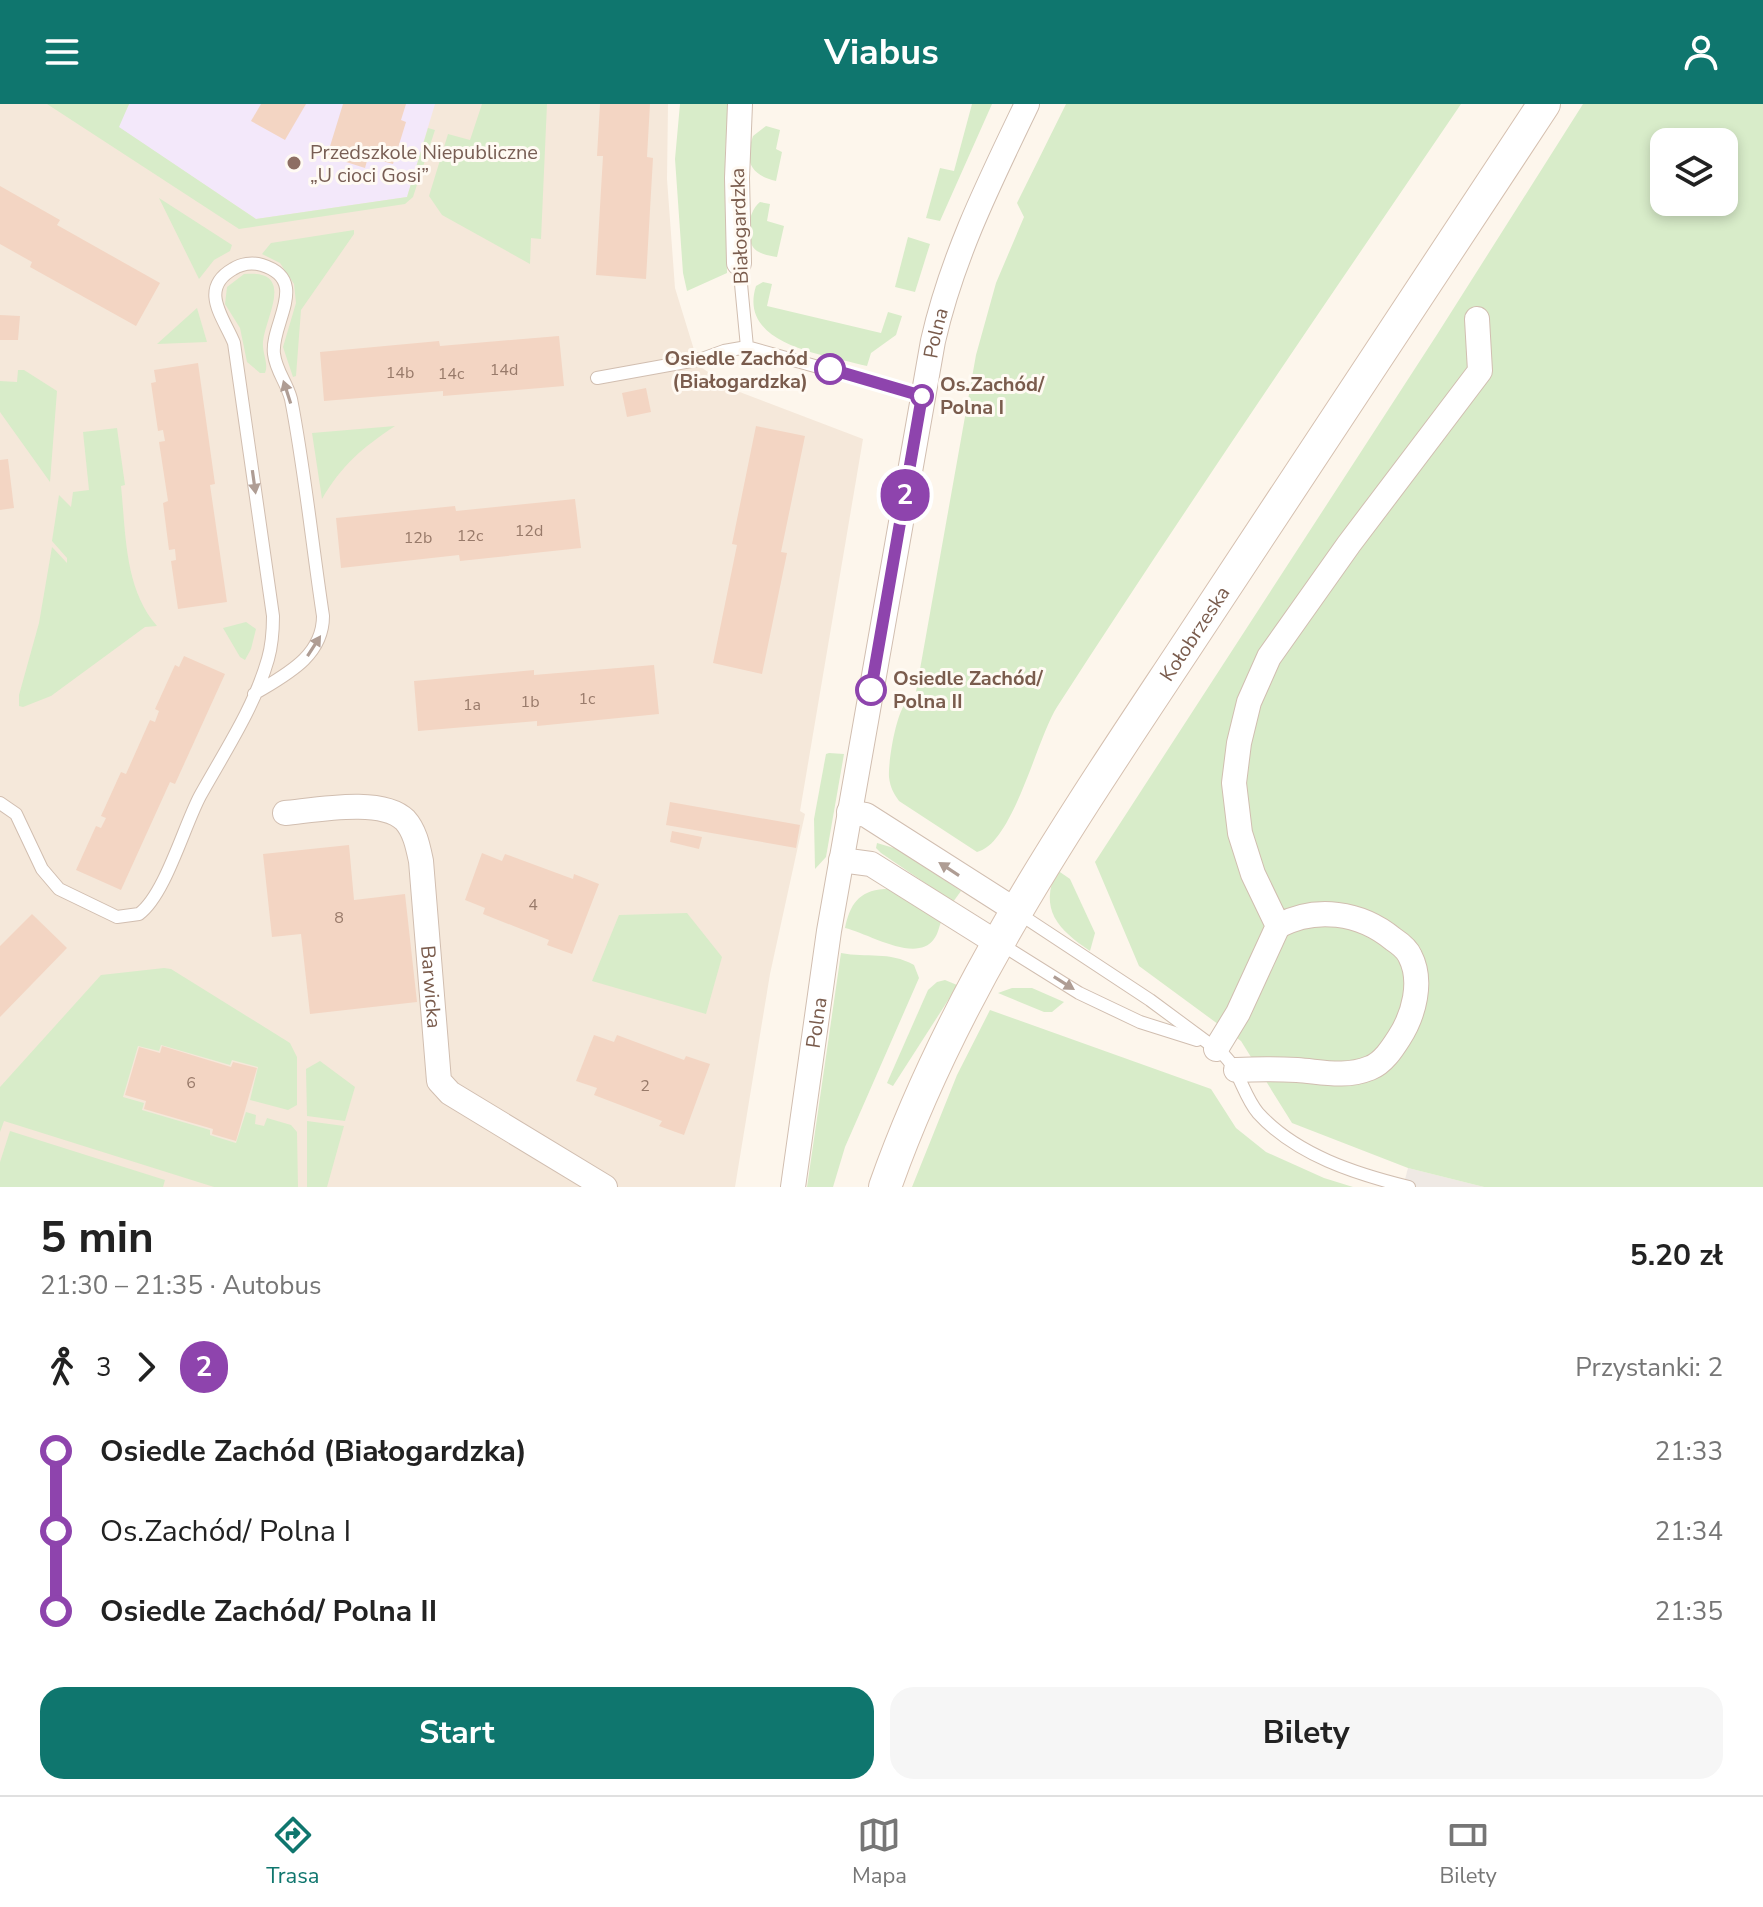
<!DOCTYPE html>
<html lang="pl">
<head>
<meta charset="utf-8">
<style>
  body { margin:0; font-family:"Nunito Sans",sans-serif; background:#f6f6f6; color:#222; height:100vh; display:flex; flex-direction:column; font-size:30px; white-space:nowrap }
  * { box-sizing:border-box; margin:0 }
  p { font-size:26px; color:#767676 }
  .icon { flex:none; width:44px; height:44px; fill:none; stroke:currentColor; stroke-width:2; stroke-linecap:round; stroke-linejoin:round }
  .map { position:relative; height:1083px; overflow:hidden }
  .sheet { display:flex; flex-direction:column; background:#fff; flex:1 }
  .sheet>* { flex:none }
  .badge { padding:0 16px; border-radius:26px; font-size:28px; line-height:52px }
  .controls { position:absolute; left:1650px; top:24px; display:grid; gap:16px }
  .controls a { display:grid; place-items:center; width:88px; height:88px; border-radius:16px; background:#fff; box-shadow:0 4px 12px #0003; font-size:40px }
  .map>.badge { position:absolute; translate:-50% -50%; box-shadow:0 0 0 4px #fff }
  .legs { display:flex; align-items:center; gap:12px; height:88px; padding:0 40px; font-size:26px }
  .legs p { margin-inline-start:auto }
  .headline { display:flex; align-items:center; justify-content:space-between; height:136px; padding:0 40px }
  h1 { font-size:44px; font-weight:700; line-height:60px }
  .primary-button { display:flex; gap:16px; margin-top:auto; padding:16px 40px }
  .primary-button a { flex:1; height:92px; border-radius:24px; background:#0f766e; color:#fff; font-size:32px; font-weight:700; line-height:92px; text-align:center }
  .primary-button a+a { background:#f6f6f6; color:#222 }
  ul { padding:0 40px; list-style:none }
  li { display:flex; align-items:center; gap:28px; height:80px; font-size:30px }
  li i { display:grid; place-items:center; width:12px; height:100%; margin:0 10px; background:currentColor }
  li i::after { content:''; width:20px; height:20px; margin:-10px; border:6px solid; border-radius:50%; background:#fff }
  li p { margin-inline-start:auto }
  li:first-child i { background:linear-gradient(#0000 50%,currentColor 0) }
  li:last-child i { background:linear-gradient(currentColor 50%,#0000 0) }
  header { display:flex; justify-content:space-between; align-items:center; height:104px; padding:0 40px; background:#0f766e; color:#fff; font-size:36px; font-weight:700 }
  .menu { display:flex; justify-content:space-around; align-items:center; height:112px; border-top:2px solid #e0e0e0; background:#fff; font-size:22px; color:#767676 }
  .menu a { display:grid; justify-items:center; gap:4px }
  .menu .on { color:#0f766e }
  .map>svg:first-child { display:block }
  .residential { fill:#f5e8da }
  .industrial { fill:#efe9e4 }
  .education { fill:#f3e8fa }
  .green { fill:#d8ecc9; fill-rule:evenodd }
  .building { fill:#f3d5c3 }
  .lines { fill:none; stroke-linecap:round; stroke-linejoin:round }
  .service-casing { stroke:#d1beb0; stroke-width:14 }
  .minor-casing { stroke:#d1beb0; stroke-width:26 }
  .secondary-casing { stroke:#d6c0b0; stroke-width:34 }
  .service { stroke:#fff; stroke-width:12 }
  .minor { stroke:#fff; stroke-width:24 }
  .secondary { stroke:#fff; stroke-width:32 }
  .oneway { fill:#af9d94 }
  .line-1-casing { stroke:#fff; stroke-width:18 }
  .line-1 { stroke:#8e44ad; stroke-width:12 }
  .education-dot { fill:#8d6e63; stroke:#fffaf3; stroke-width:3 }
  .stop-1-dot { fill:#fff; stroke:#8e44ad; stroke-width:4 }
  .labels { text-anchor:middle; stroke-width:6; stroke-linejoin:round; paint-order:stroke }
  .number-label { font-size:16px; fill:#987a6a }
  .education-label { font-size:20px; fill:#785e54; stroke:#fffaf3; text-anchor:start }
  .street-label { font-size:20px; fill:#7a5c4d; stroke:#fffaf3 }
  .stop-label { font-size:20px; font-weight:bold; fill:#7a5c4d; stroke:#fffaf3; text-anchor:start }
</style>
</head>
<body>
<header><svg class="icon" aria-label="menu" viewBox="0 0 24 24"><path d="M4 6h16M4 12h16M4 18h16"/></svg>Viabus<svg class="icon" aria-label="person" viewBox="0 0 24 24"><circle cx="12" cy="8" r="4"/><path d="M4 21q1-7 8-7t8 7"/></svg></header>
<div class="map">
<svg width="1763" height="1083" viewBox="0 0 1763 1083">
  <rect width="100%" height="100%" fill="#fdf6ec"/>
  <path class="residential" d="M0,0H668L667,75L675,184L699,262L737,287L863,335L800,707L805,710L770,870L735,1083H0Z"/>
  <path class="industrial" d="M1408,1064L1484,1083H1403Z"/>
  <path class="education" d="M129,0H435L407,93L256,115L118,23Z"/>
  <g class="green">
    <path d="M47,0H129L119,23L256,115L407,93L428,24L435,26L413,93L405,100L239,125Z"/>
    <path d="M482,0H547L541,135L531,134L530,160L442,111L429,92L448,30L470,36Z"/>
    <path d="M680,0H728L725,52L727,169L687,187L683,169L675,55Z"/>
    <path d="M972,0H992L940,117L926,114L940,64L954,67Z"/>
    <path d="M1066,0H1461C1325,200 1188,400 1057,603C1037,634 1013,740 977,748L899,697C894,690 890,683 889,673C888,659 896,607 907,598L914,599L976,251L996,179L1024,113L1017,99Z"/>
    <path d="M1583,0H1763V1083H1484L1408,1064L1292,1019L1241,937L1139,862L1095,758L1438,229ZM1664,38H1724V98H1664Z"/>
    <path d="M766,22L780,26L776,45L782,48L776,77C750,71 744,57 753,32Z"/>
    <path d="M159,94L232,141L230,147L214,156L199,175Z"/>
    <path d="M760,98L770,100L767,117L784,122L777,153C771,152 763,151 757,147C743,137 748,107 760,98Z"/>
    <path d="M354,126V130L301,206L296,272L293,273L283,243L296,199L294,180L280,159L262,150L271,139Z"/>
    <path d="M908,133L930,140L915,188L895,183Z"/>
    <path d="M244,170C297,165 265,213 263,238C262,249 269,260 265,269H260L247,258L240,224L225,200L227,183Z"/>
    <path d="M763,178L772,180L767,202L881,229L888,208L902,212L896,231L871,249L867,262C828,251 737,242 756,182Z"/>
    <path d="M197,204L207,238L157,240Z"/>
    <path d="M18,266H24L57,287L50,378L0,308V277L17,278Z"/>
    <path d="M395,322C362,344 342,361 322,395L312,329Z"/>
    <path d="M117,324L125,381L121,382C126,429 124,484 157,522L145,523L51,592L23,603L19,602V591L39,519L52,443L67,459V454L52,437L59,391L71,403L73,388L89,386L83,328Z"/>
    <path d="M246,518L256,525L251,545L245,556L240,553L223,524Z"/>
    <path d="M829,649L844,650L826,753L815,765L814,715L826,650Z"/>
    <path d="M877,739L897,745L961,787L953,798L881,749L876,744Z"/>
    <path d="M1057,766L1070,775L1095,829L1090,847C1059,826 1038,806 1057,766Z"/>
    <path d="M884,785H892L941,818C939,823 938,830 934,835C916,860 868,829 845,824C850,801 858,787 884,785Z"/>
    <path d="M687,809L722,853L706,910L592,877L619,811Z"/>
    <path d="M841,849C867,854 889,847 914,861L919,874L845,1043L833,1083H807Z"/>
    <path d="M164,864L171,865L290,939L297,953V1001L288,1006L250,996L258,963L232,956L230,961L161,941L159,947L138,942L123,993L144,999L142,1006L210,1026V1031L236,1039L246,1008L256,1011L255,1020L264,1022L267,1014L291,1021L297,1028L298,1083H214L4,1017L0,1028V983L101,871Z"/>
    <path d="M945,876L957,881L954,887L893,982L887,979L928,886L937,878Z"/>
    <path d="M1012,884H1032L1064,898L1052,908H1044L998,889Z"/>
    <path d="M990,906L1211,985L1236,1024L1266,1048L1324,1074L1353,1083H912L957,971Z"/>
    <path d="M320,957L355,983L345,1017L307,1012L306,965Z"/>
    <path d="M307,1017L344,1022L327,1083H307Z"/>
    <path d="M10,1027L165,1076L163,1083H0V1058Z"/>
  </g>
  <g class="building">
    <path d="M261,0H306L285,36L251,17Z"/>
    <path d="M343,0H406L401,16L406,18L393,60L368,53L365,64L327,52Z"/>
    <path d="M600,0H650L647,53L653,54L646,175L596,171L603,52H597Z"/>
    <path d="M0,82L60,116L57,121L160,179L136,222L30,163L32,158L0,140Z"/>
    <path d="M0,211L20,212L18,236H0Z"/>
    <path d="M559,232L564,282L443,292V287L324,297L320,248L439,237L440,242Z"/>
    <path d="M198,259L215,380L210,381L227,498L178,505L171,457L176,456L175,445L169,446L163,399L168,397L159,338L165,337L163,326L158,327L151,279L156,278L154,266Z"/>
    <path d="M646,284L651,308L627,313L622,289Z"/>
    <path d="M756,322L805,332L781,448L787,449L762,570L713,559L737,441L732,440Z"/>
    <path d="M8,355L14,404L0,406V356Z"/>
    <path d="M575,395L581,444L460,457L459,451L341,464L336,414L455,402L456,407Z"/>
    <path d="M184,552L225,570L175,680L170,678L121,786L76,766L96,722L101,724L106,714L101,712L121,668L126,670L150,616L155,618L159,607L155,605L175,561L179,563Z"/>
    <path d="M654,561L659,610L537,622V617L418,627L414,577L534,566V571Z"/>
    <path d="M670,698L800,721L796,744L666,721Z"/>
    <path d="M672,727L702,733L699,745L670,738Z"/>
    <path d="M349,741L354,796L405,790L417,898L310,910L301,830L272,833L263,750Z"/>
    <path d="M482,749L502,757L505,750L573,775L574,770L599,780L572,850L547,841L549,836L483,810L485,804L465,796Z"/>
    <path d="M32,810L67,844L0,913V842Z"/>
    <path d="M594,931L614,938L617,931L684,956L686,952L710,960L684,1031L659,1022L662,1017L594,991L597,984L576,977Z"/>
    <path d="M162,942L231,963L233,958L257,964L236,1037L212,1030L213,1025L144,1005L146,997L125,991L139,943L160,949Z"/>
  </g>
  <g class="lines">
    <g class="service-casing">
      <g id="service">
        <path d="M739,159L747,243L922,292"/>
        <path d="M597,274L702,255L724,247L747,243"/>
        <path d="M0,699L16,710L42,765L59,785L117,813L139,810C165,791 184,722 200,692C225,647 254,604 268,555C272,541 273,527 273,512L234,239C224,214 198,185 233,165C241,160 252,158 262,161C311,176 270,220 274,250C276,267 287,279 291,295C305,367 312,440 323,512C323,553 285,571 254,590"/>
        <path d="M1018,809L1150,896L1223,950C1240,967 1243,991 1258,1009C1296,1051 1356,1070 1409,1083"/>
        <path d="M999,839L1079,889L1140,918L1197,936"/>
      </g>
    </g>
    <g class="minor-casing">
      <g id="minor">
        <path d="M739,159L737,74L740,0"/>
        <path d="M849,708L866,711L1015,806"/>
        <path id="s1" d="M285,709C316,706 382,693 405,716C415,727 418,743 421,757L439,977L450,989L605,1083"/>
        <path d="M841,756L871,760L997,839"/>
        <path d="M1216,945L1238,909L1278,822L1253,770L1240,729L1234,679L1239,639L1249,598L1269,553L1349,440L1480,267L1477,215"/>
        <path d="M1236,966C1257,965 1277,965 1297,966C1323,968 1345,974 1370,964C1383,959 1392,945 1399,934C1414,911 1423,877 1410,852C1407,845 1399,839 1393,835C1360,808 1316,802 1278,822"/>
        <path id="s2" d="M793,1083L829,827L933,237C952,153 990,77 1027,0"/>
      </g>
    </g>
    <g class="secondary-casing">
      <g id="secondary">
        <path id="s3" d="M885,1083C955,884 1074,712 1189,538C1307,359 1426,179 1544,0"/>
      </g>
    </g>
    <use href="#service" class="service"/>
    <use href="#minor" class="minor"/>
    <use href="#secondary" class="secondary"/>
  </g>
  <defs><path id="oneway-solid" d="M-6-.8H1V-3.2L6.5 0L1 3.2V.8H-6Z" transform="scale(2)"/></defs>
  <g class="oneway">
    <use href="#oneway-solid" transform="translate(287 288) rotate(-108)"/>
    <use href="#oneway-solid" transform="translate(254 378) rotate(82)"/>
    <use href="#oneway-solid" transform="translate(314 542) rotate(-57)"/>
    <use href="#oneway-solid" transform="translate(949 765) rotate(-147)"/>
    <use href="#oneway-solid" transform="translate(1064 879) rotate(32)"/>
  </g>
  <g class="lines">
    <g class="line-1-casing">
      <path id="line-1" d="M830,265L922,292L871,586"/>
    </g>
    <use href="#line-1" class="line-1"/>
  </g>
  <circle class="education-dot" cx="294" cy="59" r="8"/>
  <g class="stop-1-dot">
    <circle cx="830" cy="265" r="14"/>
    <circle cx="922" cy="292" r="10"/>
    <circle cx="871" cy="586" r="14"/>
  </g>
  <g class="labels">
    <g class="number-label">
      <text x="504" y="271">14d</text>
      <text x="400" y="274">14b</text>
      <text x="451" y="275">14c</text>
      <text x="529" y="432">12d</text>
      <text x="470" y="437">12c</text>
      <text x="418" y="439">12b</text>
      <text x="587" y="600">1c</text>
      <text x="530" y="603">1b</text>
      <text x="472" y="606">1a</text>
      <text x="533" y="806">4</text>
      <text x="339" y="819">8</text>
      <text x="191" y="984">6</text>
      <text x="645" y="987">2</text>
    </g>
    <g class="education-label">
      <text x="310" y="55">Przedszkole Niepubliczne<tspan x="310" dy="23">„U cioci Gosi”</tspan></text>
    </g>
    <g class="street-label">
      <text transform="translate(739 122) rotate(-92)" y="7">Białogardzka</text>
      <text dy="7" stroke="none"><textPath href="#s2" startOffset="866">Polna</textPath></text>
      <text dy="7" stroke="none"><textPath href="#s3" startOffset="636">Kołobrzeska</textPath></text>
      <text dy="7" stroke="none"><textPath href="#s1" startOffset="294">Barwicka</textPath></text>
      <text dy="7" stroke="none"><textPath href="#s2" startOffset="166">Polna</textPath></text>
    </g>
    <g class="stop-label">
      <text x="808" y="261" text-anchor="end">Osiedle Zachód<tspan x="808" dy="23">(Białogardzka)</tspan></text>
      <text x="940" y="287">Os.Zachód/<tspan x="940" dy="23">Polna I</tspan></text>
      <text x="893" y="581">Osiedle Zachód/<tspan x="893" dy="23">Polna II</tspan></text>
    </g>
  </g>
</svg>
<div class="controls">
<a><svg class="icon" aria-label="layers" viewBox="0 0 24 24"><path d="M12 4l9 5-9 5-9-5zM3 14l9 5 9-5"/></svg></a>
</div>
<b class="badge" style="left:905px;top:391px;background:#8e44ad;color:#fff">2</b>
</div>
<section class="sheet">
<div class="headline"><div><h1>5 min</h1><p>21:30 – 21:35 · Autobus</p></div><b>5.20 zł</b></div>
<div class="legs"><svg class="icon" aria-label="walk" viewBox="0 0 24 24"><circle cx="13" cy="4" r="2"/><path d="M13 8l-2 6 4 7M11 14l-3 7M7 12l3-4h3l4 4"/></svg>3<svg class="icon" aria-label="forward" viewBox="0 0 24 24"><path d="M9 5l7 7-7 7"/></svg><b class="badge" style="background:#8e44ad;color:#fff">2</b><p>Przystanki: 2</p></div>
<ul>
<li><i style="color:#8e44ad"></i><b>Osiedle Zachód (Białogardzka)</b><p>21:33</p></li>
<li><i style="color:#8e44ad"></i><span>Os.Zachód/ Polna I</span><p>21:34</p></li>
<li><i style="color:#8e44ad"></i><b>Osiedle Zachód/ Polna II</b><p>21:35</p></li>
</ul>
<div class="primary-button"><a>Start</a><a>Bilety</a></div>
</section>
<nav class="menu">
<a class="on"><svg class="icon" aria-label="directions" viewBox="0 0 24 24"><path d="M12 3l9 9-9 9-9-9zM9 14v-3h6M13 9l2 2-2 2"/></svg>Trasa</a>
<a><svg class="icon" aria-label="map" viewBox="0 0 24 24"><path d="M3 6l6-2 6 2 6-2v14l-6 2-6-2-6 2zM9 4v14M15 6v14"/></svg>Mapa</a>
<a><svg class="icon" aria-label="tickets" viewBox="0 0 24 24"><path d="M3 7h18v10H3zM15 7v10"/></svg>Bilety</a>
</nav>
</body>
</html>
